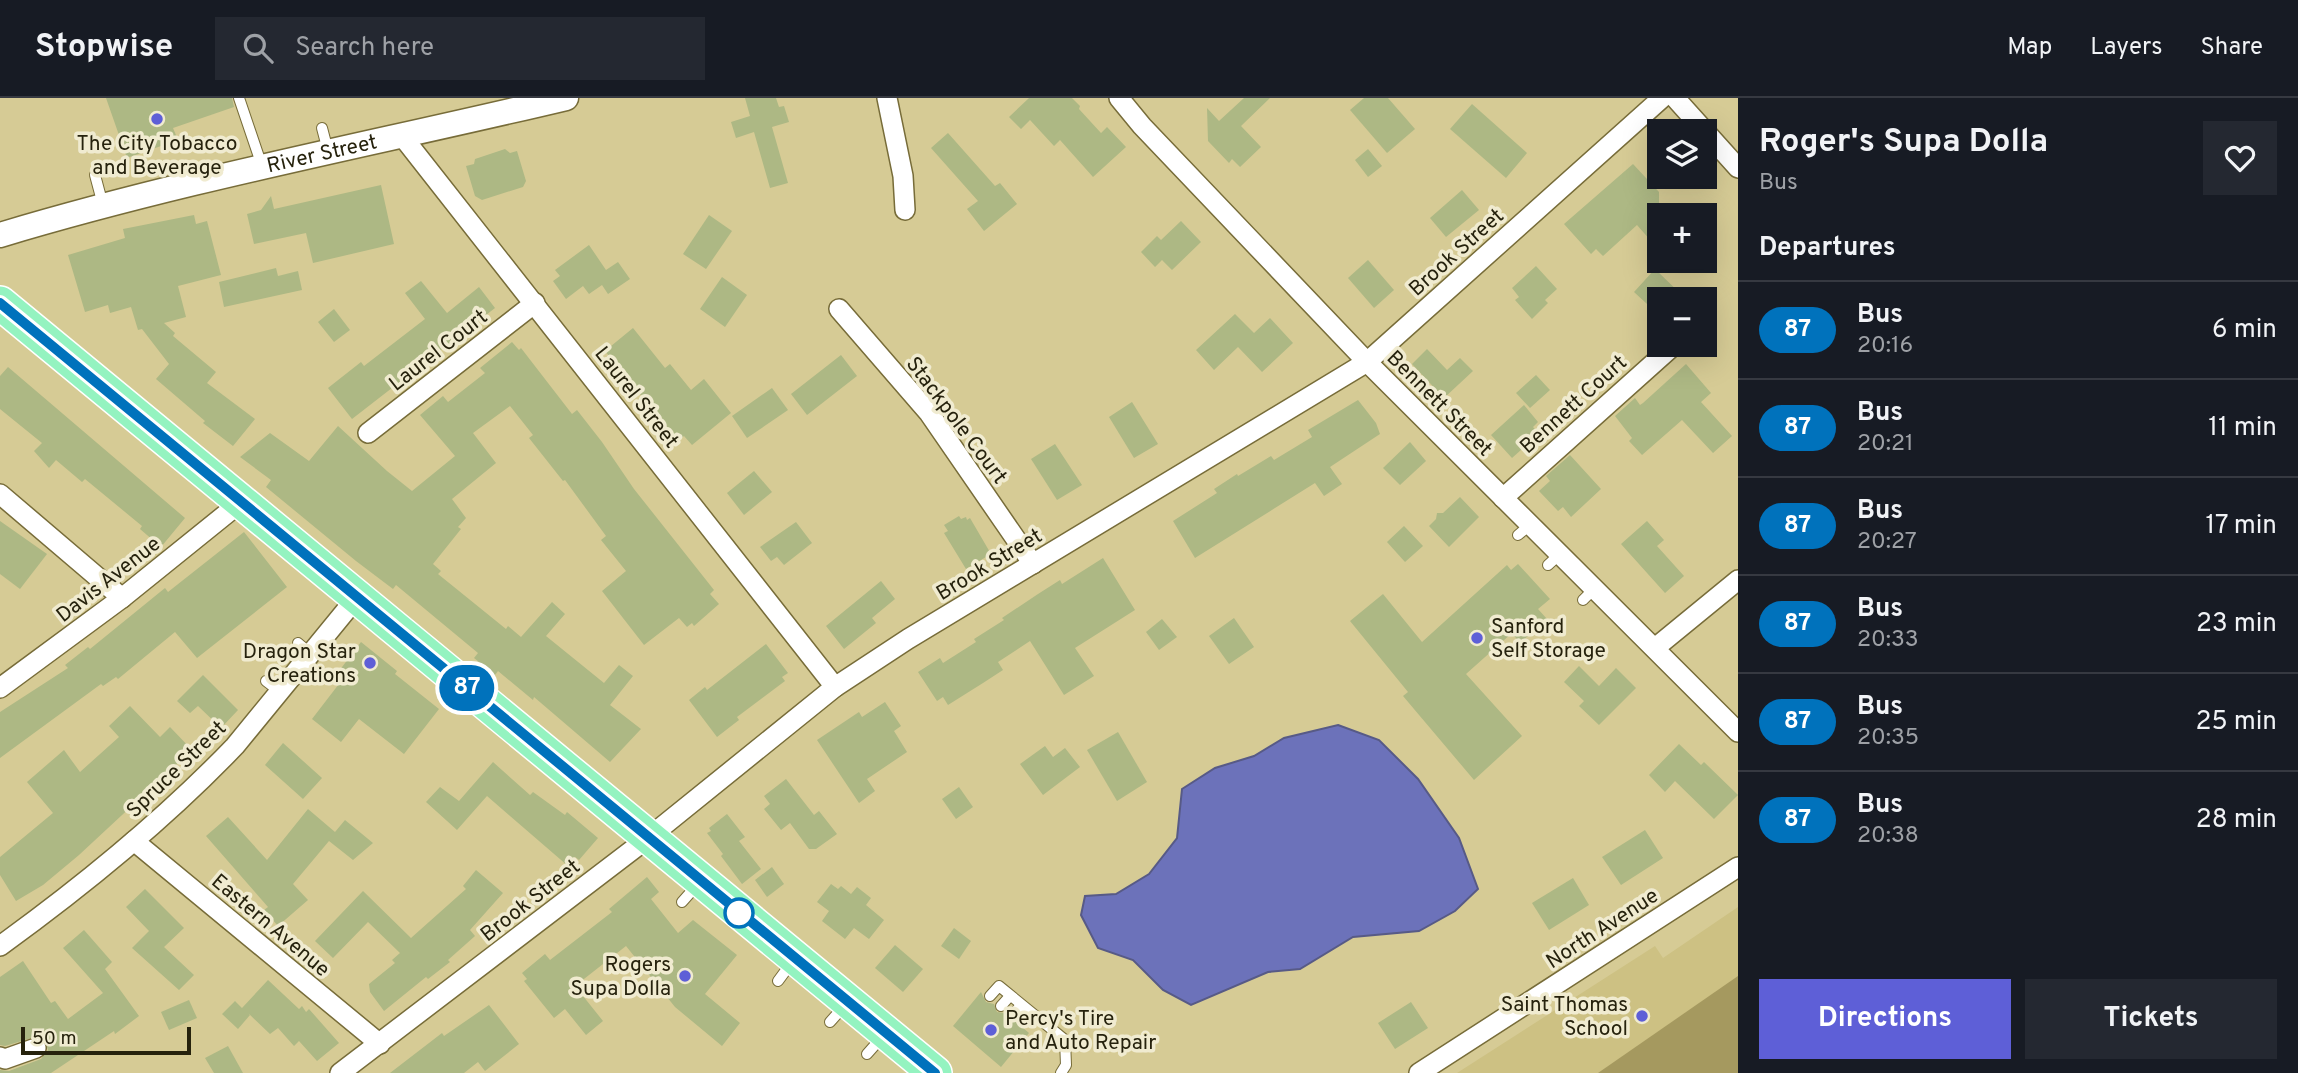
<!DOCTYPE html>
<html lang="en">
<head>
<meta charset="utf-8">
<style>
  body { margin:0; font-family:Overpass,sans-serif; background:#242831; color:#f1f3f6; height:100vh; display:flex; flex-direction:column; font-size:26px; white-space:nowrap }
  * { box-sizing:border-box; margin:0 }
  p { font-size:23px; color:#9ea1a6 }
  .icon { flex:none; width:38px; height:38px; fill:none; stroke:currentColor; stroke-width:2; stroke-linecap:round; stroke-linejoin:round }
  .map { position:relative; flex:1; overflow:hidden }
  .details { display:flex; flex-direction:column; background:#171b24; width:560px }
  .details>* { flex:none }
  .badge { padding:0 14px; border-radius:23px; font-size:24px; line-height:46px }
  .fabs { position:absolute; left:1647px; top:21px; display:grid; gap:14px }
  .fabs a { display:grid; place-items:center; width:70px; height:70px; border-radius:0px; background:#171b24; box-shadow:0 7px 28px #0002; font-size:35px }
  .scale { position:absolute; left:21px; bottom:18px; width:170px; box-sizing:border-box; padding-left:7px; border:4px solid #26220d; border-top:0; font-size:19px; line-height:24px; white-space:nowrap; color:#26220d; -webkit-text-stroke:5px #f0ebd0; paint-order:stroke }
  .map>.badge { position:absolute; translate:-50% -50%; box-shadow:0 0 0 4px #fff }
  h2 { padding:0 21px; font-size:26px; line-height:63px }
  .round { display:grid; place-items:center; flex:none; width:74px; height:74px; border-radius:0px; background:#242831 }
  .head { display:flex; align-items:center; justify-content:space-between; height:119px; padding:0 21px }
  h1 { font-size:33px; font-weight:700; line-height:52px }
  .cta { display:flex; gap:14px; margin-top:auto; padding:14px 21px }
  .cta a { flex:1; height:80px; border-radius:0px; background:#5e5fd7; color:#fff; font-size:28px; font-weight:700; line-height:80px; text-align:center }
  .cta a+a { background:#242831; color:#f1f3f6 }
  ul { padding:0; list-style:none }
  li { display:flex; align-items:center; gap:21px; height:98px; padding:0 21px; border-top:2px solid #363941 }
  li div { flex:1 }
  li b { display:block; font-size:26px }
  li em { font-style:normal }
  li .badge { min-width:77px; font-weight:700; text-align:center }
  header { display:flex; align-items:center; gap:42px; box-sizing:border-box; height:98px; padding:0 35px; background:#171b24; border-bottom:2px solid #363941 }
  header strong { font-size:33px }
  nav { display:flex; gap:38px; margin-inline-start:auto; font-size:24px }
  .search { width:490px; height:63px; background:#242831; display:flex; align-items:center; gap:18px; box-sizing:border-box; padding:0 24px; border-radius:0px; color:#9ea1a6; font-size:26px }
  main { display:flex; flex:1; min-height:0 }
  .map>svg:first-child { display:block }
  .built { fill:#cdc183 }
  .green { fill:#a5995f }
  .water { fill:#6c72ba; stroke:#575a86; stroke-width:2 }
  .building { fill:#adb884 }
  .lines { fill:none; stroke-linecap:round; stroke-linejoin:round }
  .service-casing { stroke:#776c39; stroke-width:12 }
  .minor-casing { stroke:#776c39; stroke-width:22 }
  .tertiary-casing { stroke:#776c39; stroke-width:27 }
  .trunk-casing { stroke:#fff; stroke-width:36 }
  .service { stroke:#fff; stroke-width:10 }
  .minor { stroke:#fff; stroke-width:19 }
  .tertiary { stroke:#fff; stroke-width:24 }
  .trunk { stroke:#94f3c0; stroke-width:33 }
  .line-casing { stroke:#fff; stroke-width:16 }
  .line { stroke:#0072bc; stroke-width:10 }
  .poi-dot { fill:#5e5fd7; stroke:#f0ebd0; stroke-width:2.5 }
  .stop-dot { fill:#fff; stroke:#0072bc; stroke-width:3.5 }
  .labels { text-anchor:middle; stroke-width:7; stroke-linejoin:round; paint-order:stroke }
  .poi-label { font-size:21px; fill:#26220d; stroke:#f0ebd0; text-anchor:end }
  .street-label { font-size:21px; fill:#26220d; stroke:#f0ebd0 }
</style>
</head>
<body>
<header>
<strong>Stopwise</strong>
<div class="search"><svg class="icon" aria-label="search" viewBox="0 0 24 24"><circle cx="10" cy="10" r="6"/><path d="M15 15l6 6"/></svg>Search here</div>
<nav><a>Map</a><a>Layers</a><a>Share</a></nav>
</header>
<main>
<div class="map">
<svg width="1738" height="975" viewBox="0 0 1738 975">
  <rect width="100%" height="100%" fill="#d6cb95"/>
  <path class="built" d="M1738,809V975H1457L1655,848L1663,860Z"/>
  <path class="green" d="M1738,878V975H1598Z"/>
  <path class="water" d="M1338,627L1379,642L1418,681L1459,740L1478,791L1455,813L1419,833L1353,839L1300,871L1268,874L1191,907L1163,892L1133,862L1098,850L1081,817L1085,798L1116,796L1149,776L1177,740L1182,691L1215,670L1254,658L1284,640Z"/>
  <g class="building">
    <path d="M106,0H232L234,9L173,30L178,42L127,60Z"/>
    <path d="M745,0H776L779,9L784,8L789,24L772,29L788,85L770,90L754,34L736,40L731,24L750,18Z"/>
    <path d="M1029,0H1072L1080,8L1079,11L1101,35L1107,29L1126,49L1093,79L1060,42L1054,48L1030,22L1021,31L1009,19Z"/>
    <path d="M1244,0H1270L1241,28L1261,49L1240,69L1232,61L1229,65L1208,43L1207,10L1219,23Z"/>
    <path d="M1364,0H1388L1415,31L1387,55L1350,12Z"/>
    <path d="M1472,6L1527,55L1506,80L1450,31Z"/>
    <path d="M948,35L995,88L1000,85L1017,106L984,133L967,111L978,103L931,50Z"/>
    <path d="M505,51L510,55L517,53L526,83L523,89L482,102L475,98L466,68L474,66L475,61Z"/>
    <path d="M1368,51L1382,68L1368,79L1355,62Z"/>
    <path d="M1633,66L1659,94V152L1637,127L1603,158L1596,151L1591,156L1564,126Z"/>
    <path d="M381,87L394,146L313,165L306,135L254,146L247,116L261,112L271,98L274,111Z"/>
    <path d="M1462,92L1479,112L1446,139L1430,120Z"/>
    <path d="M194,117L196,126L207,123L221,177L178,188L186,219L164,225L175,235L173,238L216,274L207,285L255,321L233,348L203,325L205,323L156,281L169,266L142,231L138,232L131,209L110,215L108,207L85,214L68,157L125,140L123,131Z"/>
    <path d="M709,117L732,133L706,171L683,156Z"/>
    <path d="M1181,123L1201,144L1172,172L1162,162L1155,169L1141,154L1157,138L1161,142Z"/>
    <path d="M589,147L606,172L618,164L630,181L608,196L602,187L589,196L583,188L566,201L553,183L560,178L555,172Z"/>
    <path d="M1368,162L1394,192L1374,210L1348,180Z"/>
    <path d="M1536,168L1557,191L1545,202L1548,205L1532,221L1515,202L1519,199L1512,190Z"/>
    <path d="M276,170L278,178L298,173L302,192L224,209L219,184Z"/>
    <path d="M1655,171L1686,201H1659V217L1634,194Z"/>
    <path d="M722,179L747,197L725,229L700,211Z"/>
    <path d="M421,183L447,215L479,189L495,210L352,321L328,290L361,264L364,268L425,221L405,195Z"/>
    <path d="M334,211L350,232L334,244L318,224Z"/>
    <path d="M1235,216L1254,235L1270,220L1293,245L1262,274L1238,249L1214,272L1196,252Z"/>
    <path d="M633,230L665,270L670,266L691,292L704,281L731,315L692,347L684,338L678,343L605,253Z"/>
    <path d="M512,244L519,252L521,250L572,316L577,312L602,344L634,391L714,492L710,496L719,506L694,528L692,525L687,529L679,520L644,547L602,493L626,473L601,442L606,438L565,382L563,383L529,340L533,337L510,308L473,335L496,365L452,401L466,420L458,429L461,431L433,466L441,473L438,476L506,531L508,528L521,539L552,504L565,516L546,538L604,585L619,567L633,578L610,607L641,631L610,664L534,599L533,602L498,573L495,577L474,560L478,555L396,487L393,491L356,463L266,389L271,382L240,359L270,335L309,363L338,328L387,373L412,393L455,358L420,317L443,298L448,304L485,275L480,270Z"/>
    <path d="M1427,251L1447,272L1460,260L1473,273L1444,300L1412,266Z"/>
    <path d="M841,257L857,278L807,317L791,296Z"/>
    <path d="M1686,266L1711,295L1701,304L1732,338L1713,355L1682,322L1642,357L1629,343L1632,340L1615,318L1635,300L1640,307L1643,305Z"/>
    <path d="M8,269L185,420L161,449L140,431L142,428L85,381L82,384L56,362L49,370L34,353L42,345L0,311V278Z"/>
    <path d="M1536,277L1550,292L1530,310L1516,295Z"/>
    <path d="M772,290L788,312L747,340L732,318Z"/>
    <path d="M1358,302L1376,325L1380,336L1330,369L1342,386L1324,398L1315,385L1195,460L1173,423L1217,395L1214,391L1237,376L1238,378L1271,358L1274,362L1312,339L1308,332Z"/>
    <path d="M1132,304L1158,346L1134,360L1109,319Z"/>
    <path d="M1524,307L1538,324L1533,329L1539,336L1512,360L1491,337Z"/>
    <path d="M1410,344L1426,363L1400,387L1383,370Z"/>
    <path d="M1055,346L1082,387L1057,402L1031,361Z"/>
    <path d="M1570,357L1601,391L1571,419L1563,409L1558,413L1539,393L1550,383L1546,378Z"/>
    <path d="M754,373L772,394L744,417L727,395Z"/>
    <path d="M1460,399L1479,419L1449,449L1429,428L1436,421L1437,415H1443Z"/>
    <path d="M959,418L961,421L966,419L967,422L970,420L991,456L966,471L944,435L948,433L944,427Z"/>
    <path d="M0,423L47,456L20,491L0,476Z"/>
    <path d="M1647,423L1664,442L1657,448L1684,478L1665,495L1621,446Z"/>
    <path d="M796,424L812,445L784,467L777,459L771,463L760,449Z"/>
    <path d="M1404,428L1423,448L1405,464L1387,444Z"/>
    <path d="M244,434L287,489L197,560L175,534L118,581L116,579L103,588L101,586L0,660V614L68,570L65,567L88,549L90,551L165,490L168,494Z"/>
    <path d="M1103,460L1135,512L1075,550L1094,578L1064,597L1030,543L998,564L1003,572L983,585L948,607L943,599L937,603L918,574L940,560L943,565L976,544L974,541L1004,522L1002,520L1038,496L1060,482L1062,486Z"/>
    <path d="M1518,466L1550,501L1538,511L1547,521L1520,545L1512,535L1466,576L1522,638L1474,682L1403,598L1408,594L1350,523L1383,496L1422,544L1507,467L1511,472Z"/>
    <path d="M881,483L895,501L872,520L876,525L844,551L826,528Z"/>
    <path d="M1234,520L1254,549L1229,566L1209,538Z"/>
    <path d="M1162,521L1177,539L1159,552L1146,534Z"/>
    <path d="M361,544L397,573L395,576L439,611L404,656L359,621L341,644L312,621L342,582L336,577Z"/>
    <path d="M766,546L788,575L782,579L785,583L737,619L739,622L717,639L689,602L705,589L707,592Z"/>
    <path d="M1579,568L1599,588L1616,570L1636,590L1599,627L1579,608L1584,603L1564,584Z"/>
    <path d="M203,577L238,612L221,630L198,608L190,615L177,603Z"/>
    <path d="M885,604L901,628L894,633L907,654L867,681L875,693L859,705L817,642L859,614L862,619Z"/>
    <path d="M130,608L160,639L170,629L192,652L79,757L43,787L16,803L0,777V759L53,715L27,684L64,652L80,674L119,639L109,628Z"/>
    <path d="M1118,634L1147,684L1117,703L1087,652Z"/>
    <path d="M283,645L322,680L303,701L265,667Z"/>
    <path d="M1679,646L1701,667L1704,664L1738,697L1714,721L1675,683L1665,694L1649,677Z"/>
    <path d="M1045,648L1053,659L1065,650L1080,669L1043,697L1020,666Z"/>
    <path d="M493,664L530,697L533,694L565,717L567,714L598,740L579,762L575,759L568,768L487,698L457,732L426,704L440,689L459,703Z"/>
    <path d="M786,681L814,717L819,713L837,736L816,751H809L790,725L781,732L764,711L770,706L764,698Z"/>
    <path d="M959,689L973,709L956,721L942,701Z"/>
    <path d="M308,711L335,734L345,722L373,745L353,762L329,743L293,786L308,802L278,828L264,812L268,809L206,738L228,719L267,762Z"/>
    <path d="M727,716L745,739L739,743L761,771L742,786L721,758L723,756L707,735L711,733L709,730Z"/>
    <path d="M1645,732L1663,760L1621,787L1602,759Z"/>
    <path d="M772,769L784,786L767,799L755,782Z"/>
    <path d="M476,772L503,795L470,832L475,838L448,862L450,864L428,881L426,879L384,913L370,894L369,886L395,865L392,862L400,855L368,824L333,860L315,843L363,793L411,840L466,791L463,788Z"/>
    <path d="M647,779L659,794L651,801L678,835L693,822L737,857L705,896L740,925L722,948L675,909L626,848L575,888L603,923L586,937L565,911L554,920L524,883L527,881L522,875L545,856L550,862L612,814L609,811Z"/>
    <path d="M1573,780L1589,807L1549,832L1532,805Z"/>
    <path d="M831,786L838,791L841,788L851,796L857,789L871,800L866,807L884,822L869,841L854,830L845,841L822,823L829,813L817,804Z"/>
    <path d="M145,791L184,830L164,849L194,877L179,892L132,850L149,833L126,809Z"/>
    <path d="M954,830L971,843L959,861L941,848Z"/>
    <path d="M84,832L112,864L105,871L139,918L115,936L114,933L51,975H0V972L9,973L41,961L48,952L44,941L38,938L5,948L0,947V879L23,863L51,905L55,903L68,921L103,895L63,850Z"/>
    <path d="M895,847L923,871L903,894L875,870Z"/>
    <path d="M268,882L299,911L302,908L306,914L309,911L339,945L317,963L299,943L294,948L278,930L270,936L248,915L250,917L238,931L222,916L235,903L242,910Z"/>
    <path d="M981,894L986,904L994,906L997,914L1005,915L1007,923L1016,924L1029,935L1001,969L953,928Z"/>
    <path d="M189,902L197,920L169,932L161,914Z"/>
    <path d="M1411,904L1428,930L1395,951L1378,925Z"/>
    <path d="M489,907L519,946L485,973L478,964L464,975H390L442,935L444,938Z"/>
    <path d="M228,948L243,975H214L205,960Z"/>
  </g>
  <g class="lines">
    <g class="service-casing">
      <g id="service">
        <path d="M239,0L262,68"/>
        <path d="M322,30L328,53"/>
        <path d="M95,77L103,107"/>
        <path d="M1518,437L1530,427"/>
        <path d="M1548,467L1560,456"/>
        <path d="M1583,502L1595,490"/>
        <path d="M298,545L311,556"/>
        <path d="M266,583L279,593"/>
        <path d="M682,804L698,786"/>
        <path d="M778,883L792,864"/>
        <path d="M990,898L999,888L1065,942L1066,967L1061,975"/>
        <path d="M1001,908L1010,898"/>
        <path d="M1012,918L1021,907"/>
        <path d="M830,924L846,906"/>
        <path d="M867,956L883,938"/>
      </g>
    </g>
    <g class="minor-casing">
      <g id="minor">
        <path d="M887,0L903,78L905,112"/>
        <path d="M1119,0L1142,28L1367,264L1738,634"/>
        <path d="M1675,0L1738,70"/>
        <path d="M402,38L835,589"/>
        <path d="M839,211L929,315L1033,466"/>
        <path d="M368,335L535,205"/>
        <path d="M0,396L122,500"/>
        <path d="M1503,400L1674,247"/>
        <path d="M1655,550L1738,482"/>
        <path d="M0,590L122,500L241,404"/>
        <path d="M134,743L380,946"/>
        <path d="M0,848C83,788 164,722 235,648L357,499"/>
        <path d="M0,959L5,961L36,950"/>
        <path d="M340,975L648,740L835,589L908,541L1367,264L1662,0"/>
        <path d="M1419,975L1738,769"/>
      </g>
    </g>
    <g class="tertiary-casing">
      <g id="tertiary">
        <path id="s1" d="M0,137C186,81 377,45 566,0"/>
      </g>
    </g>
    <g class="trunk-casing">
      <path id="trunk" d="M0,205L935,975"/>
    </g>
    <use href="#service" class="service"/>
    <use href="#minor" class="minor"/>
    <use href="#tertiary" class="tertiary"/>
    <use href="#trunk" class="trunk"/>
  </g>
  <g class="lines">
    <g class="line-casing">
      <path id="line" d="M0,205L935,975"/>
    </g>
    <use href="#line" class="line"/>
  </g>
  <g class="poi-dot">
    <circle cx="157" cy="21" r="7"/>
    <circle cx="1477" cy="540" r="7"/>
    <circle cx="370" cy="565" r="7"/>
    <circle cx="685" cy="878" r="7"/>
    <circle cx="1642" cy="918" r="7"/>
    <circle cx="991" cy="932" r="7"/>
  </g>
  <circle class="stop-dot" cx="739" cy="815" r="14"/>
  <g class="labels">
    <g class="poi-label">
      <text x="157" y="52" text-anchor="middle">The City Tobacco<tspan x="157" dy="24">and Beverage</tspan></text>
      <text x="1491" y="535" text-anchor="start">Sanford<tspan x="1491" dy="24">Self Storage</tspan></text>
      <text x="356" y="560">Dragon Star<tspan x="356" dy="24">Creations</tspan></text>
      <text x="671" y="873">Rogers<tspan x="671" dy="24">Supa Dolla</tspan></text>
      <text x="1628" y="913">Saint Thomas<tspan x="1628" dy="24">School</tspan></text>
      <text x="1005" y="927" text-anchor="start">Percy's Tire<tspan x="1005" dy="24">and Auto Repair</tspan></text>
    </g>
    <g class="street-label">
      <text dy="7" stroke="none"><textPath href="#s1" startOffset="332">River Street</textPath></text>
      <text transform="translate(1456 154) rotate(-42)" y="7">Brook Street</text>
      <text transform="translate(438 252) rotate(-38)" y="7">Laurel Court</text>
      <text transform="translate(637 299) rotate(52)" y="7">Laurel Street</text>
      <text transform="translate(1440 305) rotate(45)" y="7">Bennett Street</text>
      <text transform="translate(1573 306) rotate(-42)" y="7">Bennett Court</text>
      <text transform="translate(957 322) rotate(53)" y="7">Stackpole Court</text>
      <text transform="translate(989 466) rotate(-31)" y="7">Brook Street</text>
      <text transform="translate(108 481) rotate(-38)" y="7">Davis Avenue</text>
      <text transform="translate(176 671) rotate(-44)" y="7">Spruce Street</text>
      <text transform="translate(530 802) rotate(-38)" y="7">Brook Street</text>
      <text transform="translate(271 827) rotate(40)" y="7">Eastern Avenue</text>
      <text transform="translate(1602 830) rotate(-33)" y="7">North Avenue</text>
    </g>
  </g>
</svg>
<div class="fabs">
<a><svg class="icon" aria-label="layers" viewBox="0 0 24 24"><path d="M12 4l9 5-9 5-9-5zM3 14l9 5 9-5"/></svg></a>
<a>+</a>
<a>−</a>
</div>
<div class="scale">50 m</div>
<b class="badge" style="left:467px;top:590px;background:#0072bc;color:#fff">87</b>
</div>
<section class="details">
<div class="head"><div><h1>Roger's Supa Dolla</h1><p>Bus</p></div><a class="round"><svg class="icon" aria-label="heart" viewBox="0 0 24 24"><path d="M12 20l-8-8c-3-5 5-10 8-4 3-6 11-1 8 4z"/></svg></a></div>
<h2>Departures</h2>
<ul>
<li><span class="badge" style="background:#0072bc;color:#fff">87</span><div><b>Bus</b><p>20:16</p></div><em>6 min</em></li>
<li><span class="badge" style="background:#0072bc;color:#fff">87</span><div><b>Bus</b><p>20:21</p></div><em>11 min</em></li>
<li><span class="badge" style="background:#0072bc;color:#fff">87</span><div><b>Bus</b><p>20:27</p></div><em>17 min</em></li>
<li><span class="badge" style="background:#0072bc;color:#fff">87</span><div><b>Bus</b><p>20:33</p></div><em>23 min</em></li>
<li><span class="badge" style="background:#0072bc;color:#fff">87</span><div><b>Bus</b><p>20:35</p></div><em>25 min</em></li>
<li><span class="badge" style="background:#0072bc;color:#fff">87</span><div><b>Bus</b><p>20:38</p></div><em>28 min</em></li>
</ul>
<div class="cta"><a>Directions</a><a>Tickets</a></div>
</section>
</main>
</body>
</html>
